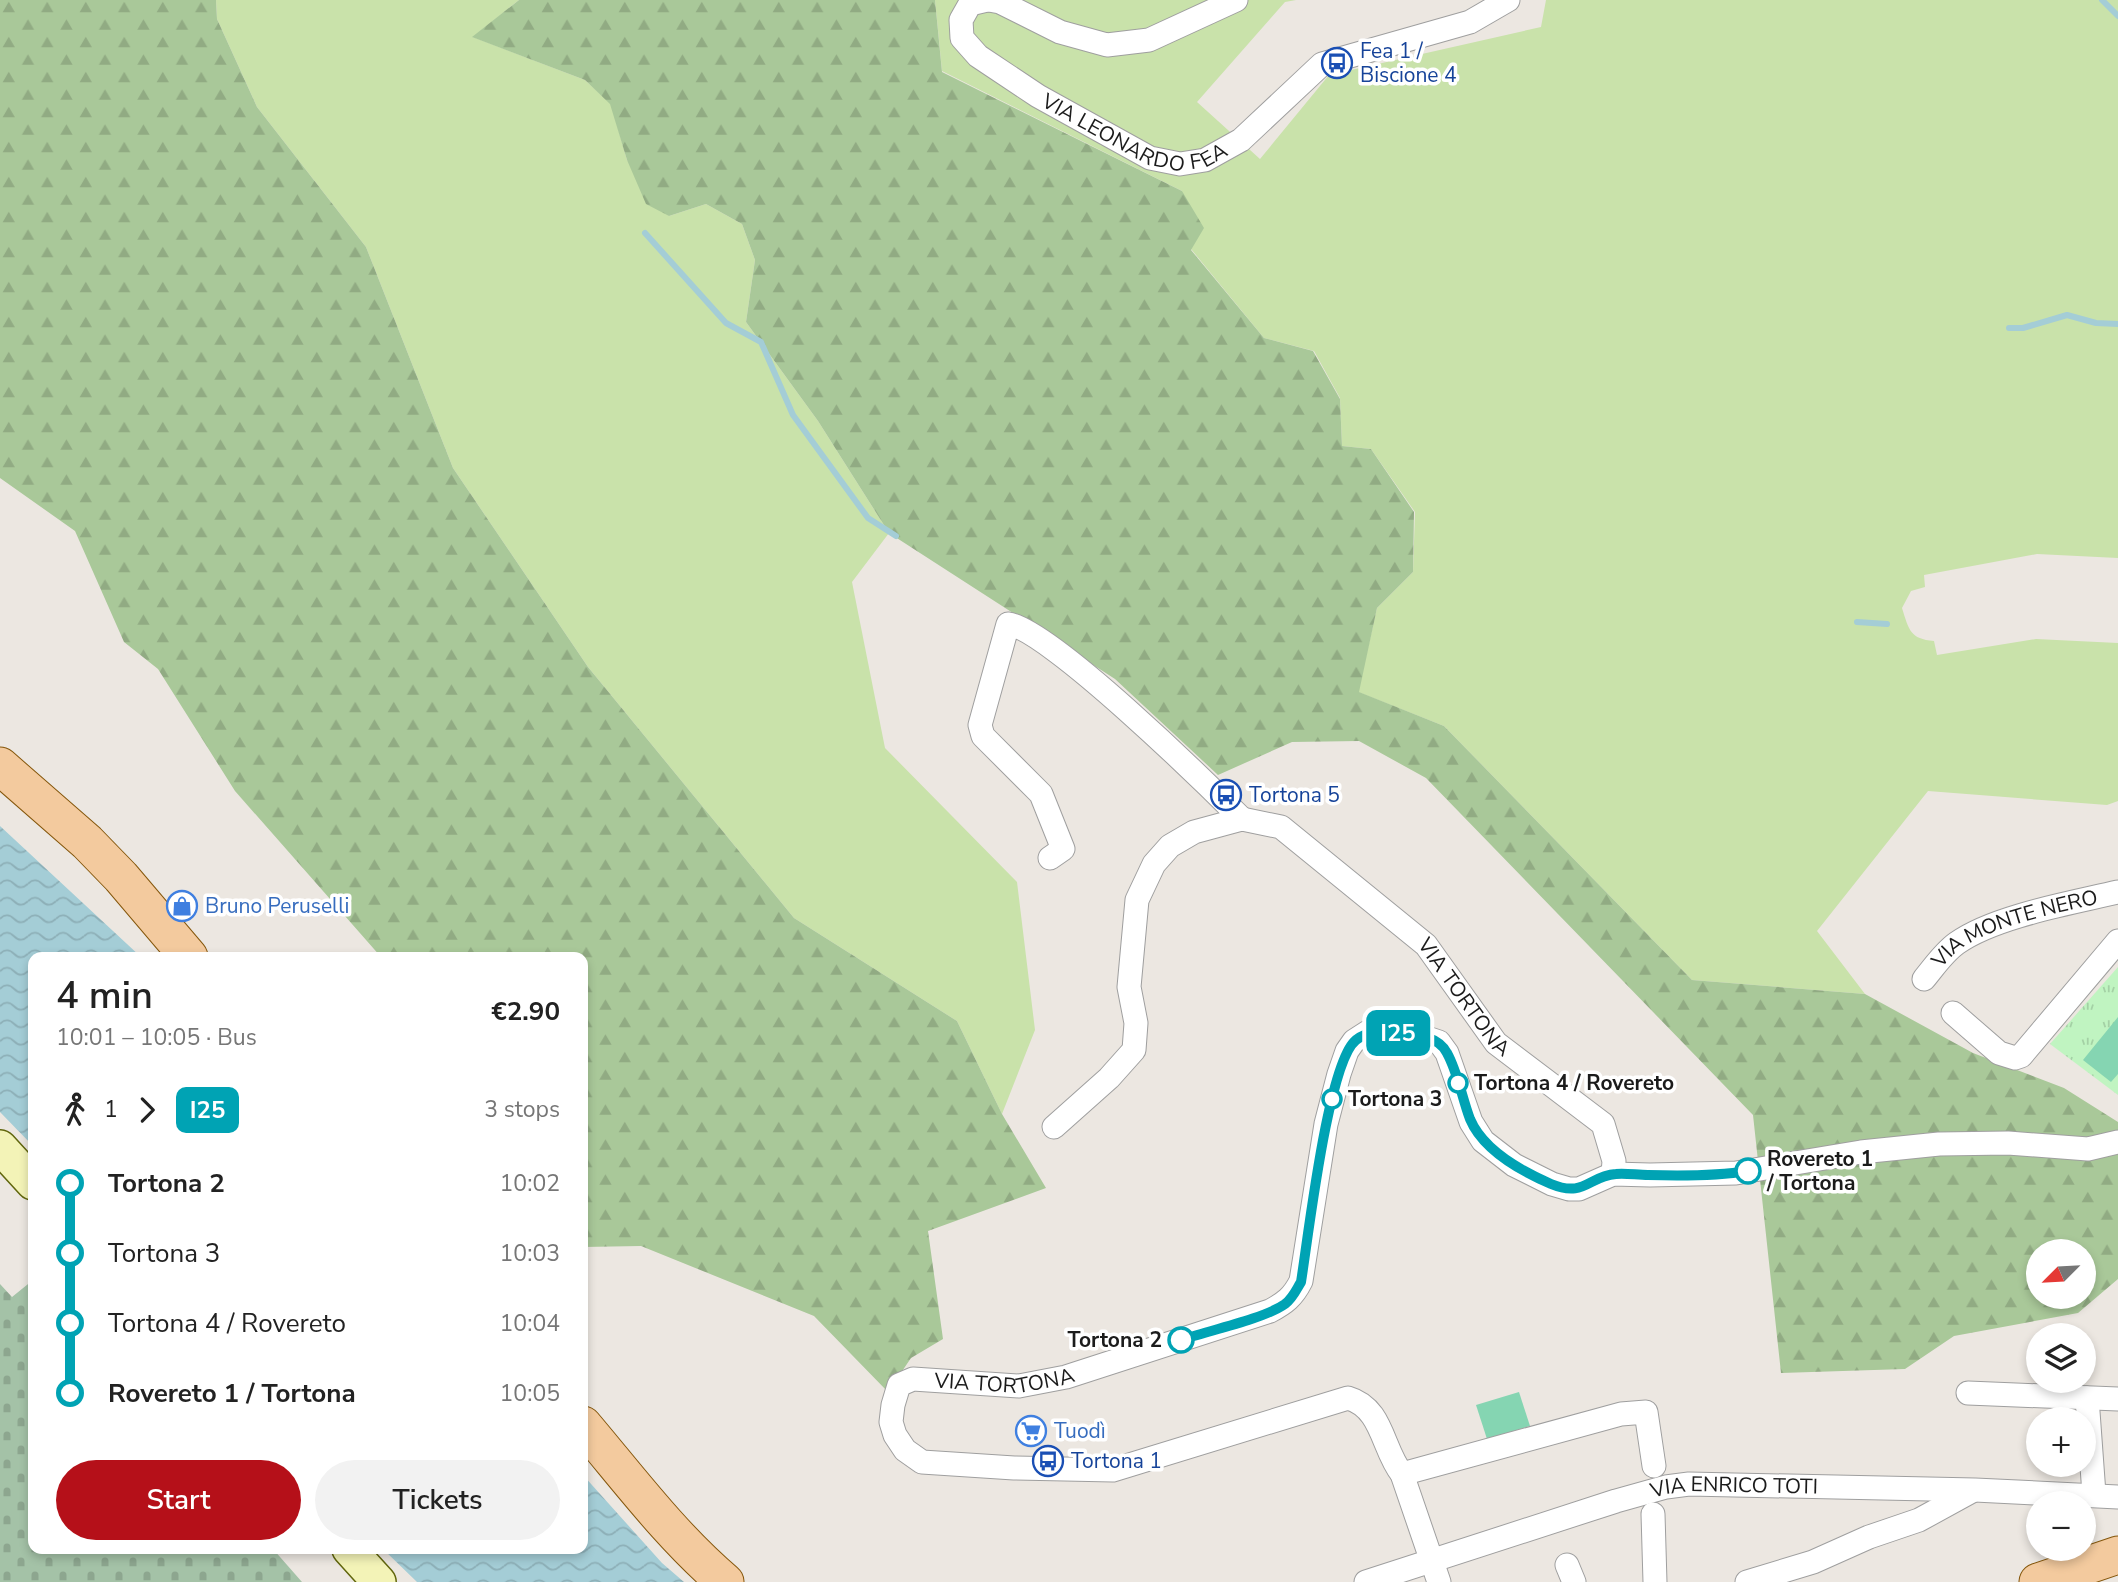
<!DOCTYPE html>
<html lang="en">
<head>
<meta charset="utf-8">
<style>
  body { margin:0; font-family:"Nunito Sans",sans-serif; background:#f2f2f2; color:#222; height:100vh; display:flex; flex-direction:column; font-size:26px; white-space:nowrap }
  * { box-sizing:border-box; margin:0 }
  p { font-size:23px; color:#767676 }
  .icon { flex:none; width:38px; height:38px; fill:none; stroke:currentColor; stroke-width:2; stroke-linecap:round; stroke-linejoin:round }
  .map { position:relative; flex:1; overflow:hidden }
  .side { position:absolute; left:28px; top:952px; width:560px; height:602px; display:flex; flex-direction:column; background:#fff; border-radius:14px; box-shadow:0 4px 10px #0003 }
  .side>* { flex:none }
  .badge { padding:0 14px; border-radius:10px; font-size:24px; line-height:46px }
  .needle { width:46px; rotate:246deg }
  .buttons { position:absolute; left:2026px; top:1239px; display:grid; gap:14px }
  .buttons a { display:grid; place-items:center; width:70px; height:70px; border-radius:50%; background:#fff; box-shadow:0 4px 10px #0003; font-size:35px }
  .map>.badge { position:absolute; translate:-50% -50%; box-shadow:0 0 0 4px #fff }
  .legs { display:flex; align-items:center; gap:10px; height:77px; padding:0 28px; font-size:23px }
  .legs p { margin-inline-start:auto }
  .summary { display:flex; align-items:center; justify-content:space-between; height:119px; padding:0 28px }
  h1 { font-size:38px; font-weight:600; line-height:52px }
  .action { display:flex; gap:14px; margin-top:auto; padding:14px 28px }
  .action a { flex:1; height:80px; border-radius:42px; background:#b51019; color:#fff; font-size:28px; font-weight:600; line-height:80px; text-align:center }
  .action a+a { background:#f2f2f2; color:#222 }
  ul { padding:0 28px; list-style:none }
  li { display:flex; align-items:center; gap:24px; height:70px; font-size:26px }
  li i { display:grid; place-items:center; width:10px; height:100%; margin:0 9px; background:currentColor }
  li i::after { content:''; width:18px; height:18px; margin:-9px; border:5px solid; border-radius:50%; background:#fff }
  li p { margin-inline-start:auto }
  li:first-child i { background:linear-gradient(#0000 50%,currentColor 0) }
  li:last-child i { background:linear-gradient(currentColor 50%,#0000 0) }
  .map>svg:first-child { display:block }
  .grass { fill:#c9e2aa }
  .forest { fill:url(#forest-firs); fill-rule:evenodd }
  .cemetery { fill:url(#cemetery-stones) }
  .park { fill:url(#park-tufts) }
  .pitch { fill:#85d5b2 }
  .water { fill:url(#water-waves) }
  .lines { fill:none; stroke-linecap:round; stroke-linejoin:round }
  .stream { stroke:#a4cdd6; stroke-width:6 }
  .street-casing { stroke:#9f9f9f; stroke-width:25 }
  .secondary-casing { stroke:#61660d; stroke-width:36 }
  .primary-casing { stroke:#85570c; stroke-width:39 }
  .street { stroke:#fff; stroke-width:23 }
  .secondary { stroke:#f3f3b7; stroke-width:33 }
  .primary { stroke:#f3ca9e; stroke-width:37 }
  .line-1-casing { stroke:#fff; stroke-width:16 }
  .line-1 { stroke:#00a3b4; stroke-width:10 }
  .stop-1-dot { fill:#fff; stroke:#00a3b4; stroke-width:3.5 }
  .labels { text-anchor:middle; stroke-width:7; stroke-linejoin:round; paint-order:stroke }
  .transit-label { font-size:21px; fill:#164399; stroke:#fff; text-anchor:start }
  .street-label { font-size:21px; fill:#1b1b1b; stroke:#fff }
  .shop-label { font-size:21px; fill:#366cbe; stroke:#fff; text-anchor:start }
  .stop-label { font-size:21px; font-weight:bold; fill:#1b1b1b; stroke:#fff; text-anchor:start }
</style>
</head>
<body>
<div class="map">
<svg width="2118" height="1582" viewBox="0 0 2118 1582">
  <defs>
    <pattern id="forest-firs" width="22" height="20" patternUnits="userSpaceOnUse" patternTransform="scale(1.75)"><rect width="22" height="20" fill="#a9c899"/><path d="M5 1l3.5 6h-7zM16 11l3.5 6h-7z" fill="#91ab83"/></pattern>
    <pattern id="cemetery-stones" width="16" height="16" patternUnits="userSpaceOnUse" patternTransform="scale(1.75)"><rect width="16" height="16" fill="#a4c2a7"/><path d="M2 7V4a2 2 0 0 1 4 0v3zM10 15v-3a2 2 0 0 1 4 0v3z" fill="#8da68f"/></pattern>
    <pattern id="park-tufts" width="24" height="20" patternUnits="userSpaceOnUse" patternTransform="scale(1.75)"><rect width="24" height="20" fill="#c0f4c1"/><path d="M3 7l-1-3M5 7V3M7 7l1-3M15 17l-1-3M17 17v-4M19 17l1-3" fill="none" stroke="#a4d1a5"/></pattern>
    <pattern id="water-waves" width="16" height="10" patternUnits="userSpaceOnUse" patternTransform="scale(1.75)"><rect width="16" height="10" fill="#a4cdd6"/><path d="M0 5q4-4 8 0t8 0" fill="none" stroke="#8dafb7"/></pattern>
  </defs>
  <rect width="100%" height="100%" fill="#ece7e1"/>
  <g class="grass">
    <path d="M216,0H519L473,37L585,80L611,104L627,160L669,216L706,204L742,224L755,260L746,322L818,421L889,533L852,582L885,748L1017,882L1035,1030L1002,1114L957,1021L794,918L588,667L453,468L366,247L257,107L217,19Z"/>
    <path d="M935,0H1296L1285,2L1197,102L1260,159L1329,75L1541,27L1546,0H2118V558L2037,554L1924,575L1925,587L1911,591L1902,608C1909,630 1910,639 1934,641L1937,655L2036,639L2118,643V801L2107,805L1928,791L1817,931L1865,994L1692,980L1444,726L1358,692L1377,608L1413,572L1415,512L1371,449L1342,446L1340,398L1314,351L1264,338L1191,249L1182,191L942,71Z"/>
  </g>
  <g class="forest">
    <path d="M0,0H216L217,19L257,107L366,247L453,468L588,667L794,918L957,1021L1002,1114L1046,1188L928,1231L943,1339L911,1358L888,1392L814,1316L641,1246L583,1247V957H381L235,791L158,669L124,642L75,531L0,478Z"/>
    <path d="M519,0H935L942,72L1182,191L1204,228L1191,250L1264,338L1313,351L1340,399L1342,446L1371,449L1414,512L1413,572L1377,608L1359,692L1444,726L1692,980L1865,994L1973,1053L2064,1088L2118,1122V1279L2078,1313L1954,1336L1905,1369L1781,1373L1753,1115L1426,778L1359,741L1292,742L1218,775L1115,679L889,533L818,421L746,322L755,260L742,224L706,204L669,216L646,204L627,160L610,104L585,80L472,37ZM2039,1251H2084V1297H2039Z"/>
  </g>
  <path class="cemetery" d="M33,1280V1549H273L302,1582H0V1284L12,1297Z"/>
  <path class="park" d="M2118,967V1095L2050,1044Z"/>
  <g class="pitch">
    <path d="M2118,1017V1074L2111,1082L2083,1060Z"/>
    <path d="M1519,1392L1530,1426L1487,1439L1476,1405Z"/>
  </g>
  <g class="water">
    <path d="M0,826L141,957H33V1146L0,1112Z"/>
    <path d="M583,1475L662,1563L684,1582H417L383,1549H583Z"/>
  </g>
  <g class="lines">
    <g class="stream">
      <path d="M2102,0L2118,16"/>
      <path d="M645,233L726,323L761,342L793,415L868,518L896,536"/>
      <path d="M2009,328H2023L2067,315L2096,323L2118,324"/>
      <path d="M1857,622L1887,624"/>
    </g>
    <g class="street-casing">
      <g id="street">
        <path id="s1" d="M987,0L970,4L961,20L962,38L978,56L1038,96L1150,158L1180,164L1205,160L1241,140L1322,64L1470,22L1508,0"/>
        <path d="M989,0L1000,2L1060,32L1107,45L1149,40L1236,0"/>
        <path d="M1050,858L1063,849L1041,794L983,736L980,725L1008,624C1048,628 1207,784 1242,819"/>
        <path id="s2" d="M1924,979C1934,967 1944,952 1957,943C1995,916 2072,903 2118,892"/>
        <path d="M1953,1013L1999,1053L2015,1058L2021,1056L2118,941"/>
        <path id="s3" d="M1054,1127L1109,1078L1134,1050L1136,1023L1129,987L1137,900L1154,864L1170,846L1194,832L1242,819L1281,827L1426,945L1496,1043L1603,1124L1614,1161L1613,1174"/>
        <path d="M1968,1393L2118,1399"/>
        <path d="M2087,1398L2094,1494"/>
        <path d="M1402,1474L1621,1414L1646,1412L1654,1466"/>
        <path d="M1653,1514L1655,1582"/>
        <path d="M1567,1565L1574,1582"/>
        <path id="s4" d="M1366,1582L1616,1501L1666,1487L1689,1484L1975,1490L2118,1497"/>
        <path id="s5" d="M1439,1582L1402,1474C1382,1449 1383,1408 1348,1398L1113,1470L1014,1468L922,1462L905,1450L895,1435L891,1422L893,1405L899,1385L913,1379L1019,1386L1066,1377L1270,1311C1285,1303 1293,1297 1301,1281L1326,1124L1339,1074L1347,1051L1354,1041L1368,1032L1415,1034L1439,1042L1447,1053L1471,1122L1483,1141L1514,1165L1552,1184L1569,1189H1579L1613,1174L1650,1175L1736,1173L1861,1152L1939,1144L2008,1143L2088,1149L2118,1142"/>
        <path d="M1747,1582L1813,1562L1869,1537L1919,1520L1972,1491"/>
      </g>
    </g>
    <g class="secondary-casing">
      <g id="secondary">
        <path d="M0,1147L33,1183"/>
        <path d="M349,1549L379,1582"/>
      </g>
    </g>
    <g class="primary-casing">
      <g id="primary">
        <path d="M0,766L87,842L121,877L189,957"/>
        <path d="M583,1425C628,1478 671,1536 725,1582"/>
        <path d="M2038,1582L2118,1555"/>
      </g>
    </g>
    <use href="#street" class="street"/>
    <use href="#secondary" class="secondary"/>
    <use href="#primary" class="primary"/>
  </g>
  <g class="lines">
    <g class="line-1-casing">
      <path id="line-1" d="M1181,1340C1207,1331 1264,1319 1285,1304C1293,1298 1296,1290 1301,1282C1308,1239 1328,1062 1356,1040C1370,1029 1385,1032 1401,1033C1418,1034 1439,1037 1447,1053C1458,1073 1462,1098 1470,1119C1483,1150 1521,1171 1551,1184C1585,1198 1588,1176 1616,1174C1626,1173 1637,1175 1648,1175C1680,1176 1716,1176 1748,1171"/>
    </g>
    <use href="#line-1" class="line-1"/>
  </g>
  <defs>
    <g id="bus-ring" transform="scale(1.575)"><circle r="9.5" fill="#fff" stroke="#1a4fb4" stroke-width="1.5"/><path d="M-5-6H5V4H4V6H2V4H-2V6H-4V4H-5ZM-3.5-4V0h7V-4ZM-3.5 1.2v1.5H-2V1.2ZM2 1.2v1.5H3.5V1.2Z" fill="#1a4fb4"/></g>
    <g id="shop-ring" transform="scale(1.575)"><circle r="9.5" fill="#fff" stroke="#3f7fe0" stroke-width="1.5"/><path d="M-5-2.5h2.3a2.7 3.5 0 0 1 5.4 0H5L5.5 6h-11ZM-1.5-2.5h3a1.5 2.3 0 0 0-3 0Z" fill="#3f7fe0"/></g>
    <g id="supermarket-ring" transform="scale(1.575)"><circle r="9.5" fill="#fff" stroke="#3f7fe0" stroke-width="1.5"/><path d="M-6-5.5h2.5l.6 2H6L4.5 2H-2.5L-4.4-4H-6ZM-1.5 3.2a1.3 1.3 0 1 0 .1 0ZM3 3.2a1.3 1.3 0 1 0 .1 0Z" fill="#3f7fe0"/></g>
  </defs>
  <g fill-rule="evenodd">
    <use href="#bus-ring" x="1337" y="63"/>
    <use href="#bus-ring" x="1226" y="795"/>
    <use href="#shop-ring" x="182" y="906"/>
    <use href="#supermarket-ring" x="1031" y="1431"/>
    <use href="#bus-ring" x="1048" y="1461"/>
  </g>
  <g class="stop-1-dot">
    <circle cx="1458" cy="1083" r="9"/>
    <circle cx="1332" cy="1099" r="9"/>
    <circle cx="1748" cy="1171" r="12"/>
    <circle cx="1181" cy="1340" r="12"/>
  </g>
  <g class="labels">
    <g class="transit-label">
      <text x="1360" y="58">Fea 1 /<tspan x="1360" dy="24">Biscione 4</tspan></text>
      <text x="1249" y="802">Tortona 5</text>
      <text x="1071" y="1468">Tortona 1</text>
    </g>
    <g class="street-label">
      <text dy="7" stroke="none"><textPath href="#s1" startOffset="257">VIA LEONARDO FEA</textPath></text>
      <text dy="7" stroke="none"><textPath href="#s2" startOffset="108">VIA MONTE NERO</textPath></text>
      <text dy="7" stroke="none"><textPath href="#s3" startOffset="695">VIA TORTONA</textPath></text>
      <text dy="7" stroke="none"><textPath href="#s5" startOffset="845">VIA TORTONA</textPath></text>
      <text dy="7" stroke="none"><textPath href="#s4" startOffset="383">VIA ENRICO TOTI</textPath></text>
    </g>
    <g class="shop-label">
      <text x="205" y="913">Bruno Peruselli</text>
      <text x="1054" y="1438">Tuodì</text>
    </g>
    <g class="stop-label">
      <text x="1474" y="1090">Tortona 4 / Rovereto</text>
      <text x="1348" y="1106">Tortona 3</text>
      <text x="1767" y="1166">Rovereto 1<tspan x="1767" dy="24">/ Tortona</tspan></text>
      <text x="1162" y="1347" text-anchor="end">Tortona 2</text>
    </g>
  </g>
</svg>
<div class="buttons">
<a><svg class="needle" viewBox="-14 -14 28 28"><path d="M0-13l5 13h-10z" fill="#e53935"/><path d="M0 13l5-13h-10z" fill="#767676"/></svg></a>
<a><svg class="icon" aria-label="layers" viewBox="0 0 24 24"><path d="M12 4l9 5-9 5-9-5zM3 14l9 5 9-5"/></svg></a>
<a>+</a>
<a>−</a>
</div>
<b class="badge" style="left:1398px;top:1033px;background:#00a3b4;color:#fff">I25</b>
<section class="side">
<div class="summary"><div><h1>4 min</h1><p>10:01 – 10:05 · Bus</p></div><b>€2.90</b></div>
<div class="legs"><svg class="icon" aria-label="walk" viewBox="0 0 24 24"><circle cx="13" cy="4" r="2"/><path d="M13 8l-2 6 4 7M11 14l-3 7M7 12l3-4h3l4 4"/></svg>1<svg class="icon" aria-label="forward" viewBox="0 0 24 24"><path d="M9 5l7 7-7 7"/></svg><b class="badge" style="background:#00a3b4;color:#fff">I25</b><p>3 stops</p></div>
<ul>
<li><i style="color:#00a3b4"></i><b>Tortona 2</b><p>10:02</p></li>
<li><i style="color:#00a3b4"></i><span>Tortona 3</span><p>10:03</p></li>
<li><i style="color:#00a3b4"></i><span>Tortona 4 / Rovereto</span><p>10:04</p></li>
<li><i style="color:#00a3b4"></i><b>Rovereto 1 / Tortona</b><p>10:05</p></li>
</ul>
<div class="action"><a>Start</a><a>Tickets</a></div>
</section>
</div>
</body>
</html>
